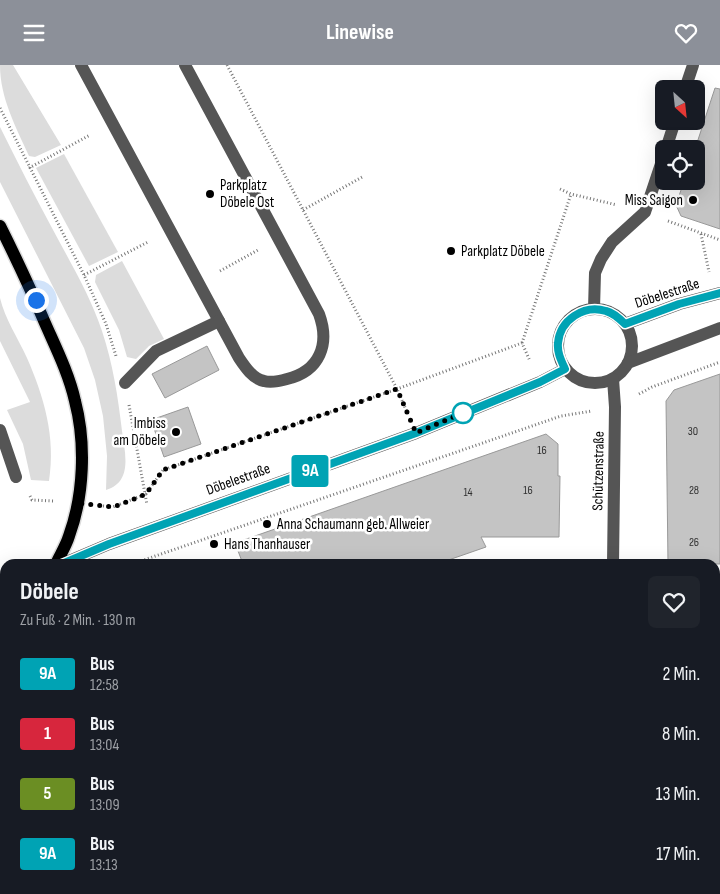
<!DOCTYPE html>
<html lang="de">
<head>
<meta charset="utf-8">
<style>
  body { margin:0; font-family:"Sofia Sans Condensed",sans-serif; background:#20242c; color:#f1f3f6; height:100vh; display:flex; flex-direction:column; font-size:19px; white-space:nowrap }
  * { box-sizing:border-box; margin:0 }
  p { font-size:16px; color:#9ea1a6 }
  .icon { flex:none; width:28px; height:28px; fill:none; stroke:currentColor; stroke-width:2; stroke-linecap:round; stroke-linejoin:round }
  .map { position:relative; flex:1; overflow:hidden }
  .details { position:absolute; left:0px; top:494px; width:720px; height:336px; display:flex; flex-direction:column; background:#171b24; border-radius:15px 15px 0 0; box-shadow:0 5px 20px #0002 }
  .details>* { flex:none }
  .badge { padding:0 10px; border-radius:4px; font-size:18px; line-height:32px }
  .needle { width:32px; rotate:153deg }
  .buttons { position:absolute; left:655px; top:15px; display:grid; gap:10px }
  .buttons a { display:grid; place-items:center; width:50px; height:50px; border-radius:8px; background:#171b24; box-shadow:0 5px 20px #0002; font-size:25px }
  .you { position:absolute; width:25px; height:25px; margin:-12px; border:4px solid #fff; border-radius:50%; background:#1a73e8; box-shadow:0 0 0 8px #1a73e833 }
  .map>.badge { position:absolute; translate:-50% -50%; box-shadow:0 0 0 2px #fff }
  .round { display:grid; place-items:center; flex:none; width:52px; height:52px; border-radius:8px; background:#20242c }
  .overview { display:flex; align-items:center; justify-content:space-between; height:85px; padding:0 20px }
  h1 { font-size:24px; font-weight:700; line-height:38px }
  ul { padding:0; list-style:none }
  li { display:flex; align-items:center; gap:15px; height:60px; padding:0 20px }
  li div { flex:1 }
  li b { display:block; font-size:19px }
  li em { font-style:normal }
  li .badge { min-width:55px; font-weight:700; text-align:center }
  header { display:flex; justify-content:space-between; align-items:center; height:65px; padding:0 20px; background:#8c9099; color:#fff; font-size:22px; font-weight:700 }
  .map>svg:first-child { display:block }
  .green { fill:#dcdcdc }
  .building { fill:#c4c4c4; stroke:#999 }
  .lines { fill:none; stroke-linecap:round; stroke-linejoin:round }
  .major-casing { stroke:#dbdbdb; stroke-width:15 }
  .path { stroke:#777; stroke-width:3; stroke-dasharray:1 2.5; stroke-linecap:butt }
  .minor { stroke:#555; stroke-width:12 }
  .major { stroke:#000; stroke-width:12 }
  .line-casing { stroke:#fff; stroke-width:11 }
  .line { stroke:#00a3b4; stroke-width:8 }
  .walk { stroke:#000; stroke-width:5; stroke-dasharray:0 9 }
  .poi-dot { fill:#000; stroke:#fff; stroke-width:2 }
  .stop-dot { fill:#fff; stroke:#00a3b4; stroke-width:2.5 }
  .labels { text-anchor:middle; stroke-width:5; stroke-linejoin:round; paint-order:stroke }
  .number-label { font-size:12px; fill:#313131 }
  .poi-label { font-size:15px; fill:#000; stroke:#fff; text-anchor:start }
  .street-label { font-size:15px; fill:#000; stroke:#fff }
</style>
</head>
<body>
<header><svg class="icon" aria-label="menu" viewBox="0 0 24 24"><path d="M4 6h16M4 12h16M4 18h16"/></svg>Linewise<svg class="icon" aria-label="heart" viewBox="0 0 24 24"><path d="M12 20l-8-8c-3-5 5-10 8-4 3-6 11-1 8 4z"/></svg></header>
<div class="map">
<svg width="720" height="829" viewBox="0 0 720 829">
  <rect width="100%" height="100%" fill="#fff"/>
  <g class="green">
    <path d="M0,0H13L61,80L35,92L29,91C16,62 0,33 0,0Z"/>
    <path d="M0,62C17,96 34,130 52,163C70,197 90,230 102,266C113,299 118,332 122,366C125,388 133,417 106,425L107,391L103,351L95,315L84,283L0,117Z"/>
    <path d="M64,89L118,187L89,201L36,103Z"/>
    <path d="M122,196L164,274L149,281L136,294L127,292L119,265L95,217L96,210Z"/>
    <path d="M0,233C5,254 18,273 27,293C44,332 56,372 49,416L31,415L23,379L7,345L30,337L0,276Z"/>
  </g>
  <g class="building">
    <path d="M715,23L720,24V164L681,151L676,140L684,116H696V84H695Z"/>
    <path d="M207,281L219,305L165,333L152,309Z"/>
    <path d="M720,309V499H668L666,336L674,325Z"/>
    <path d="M188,342L201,379L164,392L151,355Z"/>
    <path d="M546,369L558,379V411H560L559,472H481L486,482L437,499H243L235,478Z"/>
  </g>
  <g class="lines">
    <g class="major-casing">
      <g id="major">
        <path d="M0,161C16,193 31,225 45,258C56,283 69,309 75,336C86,378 84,430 69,471C66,481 60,490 56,499"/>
        <path d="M0,564L5,558"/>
        <path d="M0,600L5,591"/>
        <path d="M0,751L5,781"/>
        <path d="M10,825L11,829"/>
      </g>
    </g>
    <g class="path">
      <path d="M227,0L397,324L407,347"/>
      <path d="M0,43L84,210L106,259L116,291"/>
      <path d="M29,103L90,70"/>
      <path d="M560,124L571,129L617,140"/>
      <path d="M303,145L364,111"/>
      <path d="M668,156L720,175"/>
      <path d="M701,169L709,207"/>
      <path d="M220,206L258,185"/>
      <path d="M84,210L148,177"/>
      <path d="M522,278L571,129"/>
      <path d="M639,329L652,322L720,297"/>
      <path d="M129,340L147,440"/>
      <path d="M30,431L32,435L54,436"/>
      <path d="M103,441L113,442L146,429L163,405L397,324L522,278L530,296"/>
      <path d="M138,497L561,351L592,346"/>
      <path d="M0,718L5,716"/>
    </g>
    <g class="minor">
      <path d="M81,0L239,293C245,302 253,314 264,316C271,318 280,316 287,314C320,306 330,279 319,249L185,0"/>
      <path d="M685,24L693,0"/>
      <path d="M666,84L675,56"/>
      <circle cx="595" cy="281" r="37"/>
      <path d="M594,244L595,208L601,194L612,177L645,147L664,90"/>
      <path d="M625,259L679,239L720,228"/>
      <path d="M628,298L720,263"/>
      <path d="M613,314L615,342L613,499"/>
      <path d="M125,318L156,286L219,256"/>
      <path d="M0,365L16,412"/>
      <path d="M62,499L109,479L416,368L540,317L565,304"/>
      <path d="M0,548L5,544"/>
      <path d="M614,825V829"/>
    </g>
    <use href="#major" class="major"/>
  </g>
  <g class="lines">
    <g class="line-casing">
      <path id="line" d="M62,499L109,479L416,368L540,317L565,304C561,295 557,287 558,278C560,255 584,239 606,246C614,248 620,254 625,259L679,239L720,228"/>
    </g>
    <use href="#line" class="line"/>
    <path class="walk" d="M36,235C50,268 66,301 75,335C84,369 82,404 77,438L113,442L129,436L146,429L163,405L397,324L416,368L463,348"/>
  </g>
  <g class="poi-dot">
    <circle cx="210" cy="129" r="5"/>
    <circle cx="693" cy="135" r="5"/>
    <circle cx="451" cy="186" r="5"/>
    <circle cx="176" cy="367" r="5"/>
    <circle cx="267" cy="459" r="5"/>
    <circle cx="214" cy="479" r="5"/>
  </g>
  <circle class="stop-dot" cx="463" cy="348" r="10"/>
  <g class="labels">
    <g class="number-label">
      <text x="693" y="370">30</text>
      <text x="542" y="389">16</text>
      <text x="528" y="429">16</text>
      <text x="694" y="429">28</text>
      <text x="468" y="431">14</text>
      <text x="694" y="481">26</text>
    </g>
    <g class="poi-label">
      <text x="220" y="125">Parkplatz<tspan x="220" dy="17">Döbele Ost</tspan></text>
      <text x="683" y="140" text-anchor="end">Miss Saigon</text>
      <text x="461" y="191">Parkplatz Döbele</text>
      <text x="166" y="363" text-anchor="end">Imbiss<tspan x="166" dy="17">am Döbele</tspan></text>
      <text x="277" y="464">Anna Schaumann geb. Allweier</text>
      <text x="224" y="484">Hans Thanhauser</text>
    </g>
    <g class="street-label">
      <text transform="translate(667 228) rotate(-18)" y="5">Döbelestraße</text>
      <text transform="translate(598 406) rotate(-89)" y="5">Schützenstraße</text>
      <text transform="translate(238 414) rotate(-20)" y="5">Döbelestraße</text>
    </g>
  </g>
</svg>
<div class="buttons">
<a><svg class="needle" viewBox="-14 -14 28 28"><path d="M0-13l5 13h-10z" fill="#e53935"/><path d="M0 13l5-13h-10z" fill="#9ea1a6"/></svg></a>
<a><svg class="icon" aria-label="locate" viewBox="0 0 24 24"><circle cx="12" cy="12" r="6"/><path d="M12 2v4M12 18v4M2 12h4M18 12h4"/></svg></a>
</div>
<div class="you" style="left:36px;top:235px"></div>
<b class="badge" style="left:310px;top:406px;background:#00a3b4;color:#fff">9A</b>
<section class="details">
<div class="overview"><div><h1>Döbele</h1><p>Zu Fuß · 2 Min. · 130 m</p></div><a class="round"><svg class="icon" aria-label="heart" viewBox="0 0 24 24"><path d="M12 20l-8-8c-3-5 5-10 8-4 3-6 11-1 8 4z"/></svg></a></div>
<ul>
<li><span class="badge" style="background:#00a3b4;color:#fff">9A</span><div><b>Bus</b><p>12:58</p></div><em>2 Min.</em></li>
<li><span class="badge" style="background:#d7263d;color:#fff">1</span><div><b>Bus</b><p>13:04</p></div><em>8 Min.</em></li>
<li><span class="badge" style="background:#6b8e23;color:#fff">5</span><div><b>Bus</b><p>13:09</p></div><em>13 Min.</em></li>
<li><span class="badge" style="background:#00a3b4;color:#fff">9A</span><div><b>Bus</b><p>13:13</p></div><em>17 Min.</em></li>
</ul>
</section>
</div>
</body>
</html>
